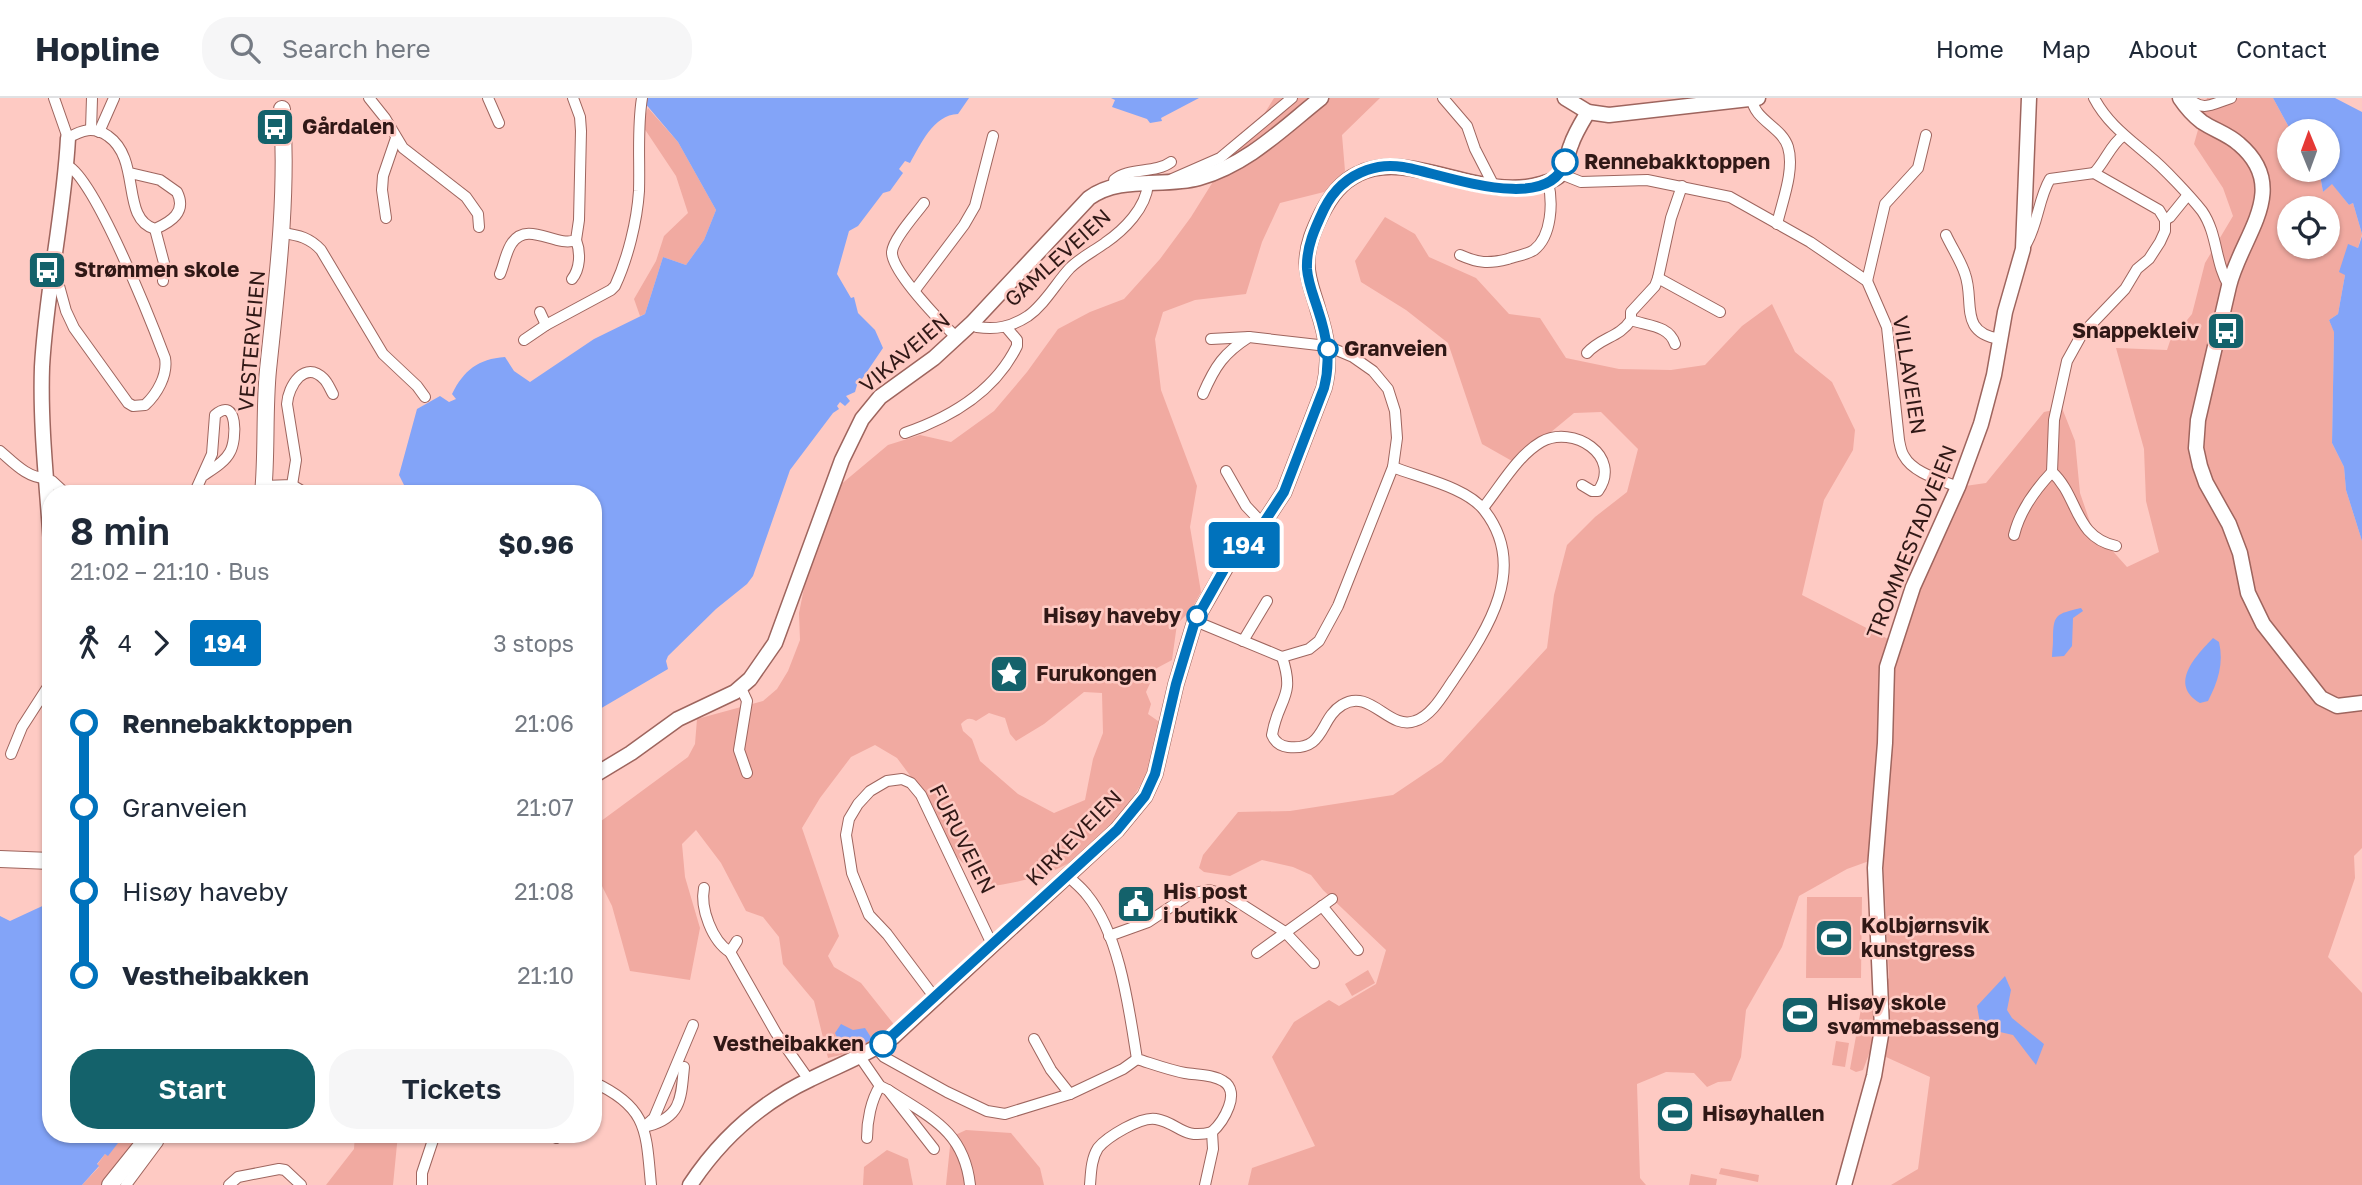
<!DOCTYPE html>
<html lang="en">
<head>
<meta charset="utf-8">
<style>
  body { margin:0; font-family:"Golos Text",sans-serif; background:#f6f6f7; color:#1f2937; height:100vh; display:flex; flex-direction:column; font-size:26px; white-space:nowrap }
  * { box-sizing:border-box; margin:0 }
  p { font-size:23px; color:#747a83 }
  .icon { flex:none; width:38px; height:38px; fill:none; stroke:currentColor; stroke-width:2; stroke-linecap:round; stroke-linejoin:round }
  .map { position:relative; flex:1; overflow:hidden }
  .panel { position:absolute; left:42px; top:387px; width:560px; height:658px; display:flex; flex-direction:column; background:#fff; border-radius:28px; box-shadow:0 2px 5px #0004 }
  .panel>* { flex:none }
  .badge { padding:0 14px; border-radius:5px; font-size:24px; line-height:46px }
  .needle { width:46px; rotate:359deg }
  .tools { position:absolute; left:2277px; top:21px; display:grid; gap:14px }
  .tools a { display:grid; place-items:center; width:63px; height:63px; border-radius:50%; background:#fff; box-shadow:0 2px 5px #0004; font-size:35px }
  .map>.badge { position:absolute; translate:-50% -50%; box-shadow:0 0 0 4px #fff }
  .legs { display:flex; align-items:center; gap:10px; height:77px; padding:0 28px; font-size:23px }
  .legs p { margin-inline-start:auto }
  .head { display:flex; align-items:center; justify-content:space-between; height:119px; padding:0 28px }
  h1 { font-size:38px; font-weight:600; line-height:52px }
  .primary-button { display:flex; gap:14px; margin-top:auto; padding:14px 28px }
  .primary-button a { flex:1; height:80px; border-radius:28px; background:#14626b; color:#fff; font-size:28px; font-weight:600; line-height:80px; text-align:center }
  .primary-button a+a { background:#f6f6f7; color:#1f2937 }
  ul { padding:0 28px; list-style:none }
  li { display:flex; align-items:center; gap:24px; height:84px; font-size:26px }
  li i { display:grid; place-items:center; width:10px; height:100%; margin:0 9px; background:currentColor }
  li i::after { content:''; width:18px; height:18px; margin:-9px; border:5px solid; border-radius:50%; background:#fff }
  li p { margin-inline-start:auto }
  li:first-child i { background:linear-gradient(#0000 50%,currentColor 0) }
  li:last-child i { background:linear-gradient(currentColor 50%,#0000 0) }
  header { display:flex; align-items:center; gap:42px; box-sizing:border-box; height:98px; padding:0 35px; background:#fff; border-bottom:2px solid #e0e1e3 }
  header strong { font-size:33px }
  nav { display:flex; gap:38px; margin-inline-start:auto; font-size:24px }
  .search { width:490px; height:63px; background:#f6f6f7; display:flex; align-items:center; gap:18px; box-sizing:border-box; padding:0 24px; border-radius:28px; color:#747a83; font-size:26px }
  .map>svg:first-child { display:block }
  .green { fill:#f1aaa1; fill-rule:evenodd }
  .water { fill:#83a4f8 }
  .lines { fill:none; stroke-linecap:round; stroke-linejoin:round }
  .street-casing { stroke:#9e655e; stroke-width:12 }
  .secondary-casing { stroke:#9e655e; stroke-width:17 }
  .primary-casing { stroke:#9e655e; stroke-width:18 }
  .street { stroke:#fff; stroke-width:10 }
  .secondary { stroke:#fff; stroke-width:14 }
  .primary { stroke:#fff; stroke-width:16 }
  .line-1-casing { stroke:#fff; stroke-width:16 }
  .line-1 { stroke:#0072bc; stroke-width:10 }
  .stop-1-dot { fill:#fff; stroke:#0072bc; stroke-width:3.5 }
  .labels { text-anchor:middle; stroke-width:5; stroke-linejoin:round; paint-order:stroke }
  .poi-label { font-size:21px; font-weight:bold; fill:#301816; stroke:#fecac3; text-anchor:start }
  .stop-label { font-size:21px; font-weight:bold; fill:#301816; stroke:#fecac3; text-anchor:start }
  .street-label { font-size:21px; fill:#301816; stroke:#fecac3 }
</style>
</head>
<body>
<header>
<strong>Hopline</strong>
<div class="search"><svg class="icon" aria-label="search" viewBox="0 0 24 24"><circle cx="10" cy="10" r="6"/><path d="M15 15l6 6"/></svg>Search here</div>
<nav><a>Home</a><a>Map</a><a>About</a><a>Contact</a></nav>
</header>
<div class="map">
<svg width="2362" height="1087" viewBox="0 0 2362 1087">
  <rect width="100%" height="100%" fill="#fecac3"/>
  <g class="green">
    <path d="M1274,0H1380L1342,37L1345,73L1328,93L1280,105L1262,144L1246,196L1195,202L1163,214L1155,241L1161,292L1197,388L1190,429L1201,494L1191,512L1177,526L1172,562L1157,570L1146,594L1151,606L1148,616L1158,623C1167,664 1111,736 1079,759C1050,778 1020,784 987,789L950,752L929,703L897,660L875,647L851,659L820,700L802,730L839,838L828,858L834,869L861,885L896,929C873,947 856,954 828,960L814,903L783,866L779,839L763,819L746,813L721,765L696,732L682,746L685,779L700,830L690,882L630,873L612,808L593,770V729L688,659L695,646L697,621L763,603L777,591L788,573L800,542L799,515L805,485L839,388L888,347L920,337L951,344L994,313L1027,274L1058,231L1090,214L1124,201L1160,161L1191,119L1219,74L1253,34ZM1084,594L1102,595L1103,635L1093,661L1085,702L1054,715L1018,696L980,663L972,641L963,633L961,626C966,621 969,619 976,623L989,615L1005,620L1010,636L1016,643L1044,626Z"/>
    <path d="M2207,0H2273L2291,33H2289V72H2316L2320,77L2323,94L2332,85L2349,107L2353,105L2362,136L2358,150L2348,147L2345,177L2338,216L2329,222L2334,233L2332,345L2344,369L2346,392L2362,443V750L2354,758L2355,780L2328,859L2362,895V1087H1891L1918,1071L1930,979L1886,959L1869,956L1863,972L1856,974L1850,971L1861,911L1889,880L1883,758L1847,771L1799,798L1782,849L1746,912L1741,959L1731,983L1718,984L1707,989L1694,975L1666,974L1637,986L1640,1080L1646,1087H1248L1252,1070L1315,1048L1272,959L1294,924L1329,902L1339,908L1376,886L1386,852L1323,792L1311,777L1293,769L1262,762L1230,778L1204,774L1199,770L1203,757L1238,714L1290,713L1393,697L1442,664L1547,550L1554,497L1567,447L1595,419L1627,394L1638,351L1601,314L1574,315L1533,349L1512,363L1482,346L1448,245L1406,212L1361,184L1355,163L1385,119L1415,136L1429,159L1476,180L1509,216L1540,220L1566,260L1619,271L1671,272L1705,267L1742,228L1772,206L1795,254L1832,284L1855,332L1853,352L1824,402L1802,497L1890,542L1958,389L1986,385L2044,314L2062,310L2075,343L2080,395L2092,430L2127,469L2159,454L2146,403L2144,351L2116,250L2167,252L2170,243L2192,216L2205,165L2233,118L2223,90L2194,46ZM2289,110H2328V149H2289Z"/>
    <path d="M648,10L678,44L716,112L704,142L686,167L663,159L645,216L640,218L634,201L656,163L664,138L688,115L676,78L642,27Z"/>
    <path d="M1807,799H1862L1861,880H1806Z"/>
    <path d="M1368,872L1375,885L1352,898L1345,886Z"/>
    <path d="M1836,943L1849,945L1845,969L1832,967Z"/>
    <path d="M966,1032L1011,1035L1040,1070L1044,1087H946L951,1039Z"/>
    <path d="M125,1036H156L121,1087H82L99,1069L97,1067L105,1056L108,1057Z"/>
    <path d="M355,1036H398L393,1087H326L354,1051Z"/>
    <path d="M887,1052L908,1061L913,1087H863L864,1069Z"/>
    <path d="M1721,1070L1759,1077L1758,1084L1719,1076Z"/>
    <path d="M1691,1076L1717,1081L1716,1087H1689Z"/>
  </g>
  <g class="water">
    <path d="M645,0H969L958,16C933,17 921,46 910,65L905,63L899,71L903,75L890,93L883,95L858,128L849,133L837,176L851,200L854,199L858,215L875,232L883,250L862,281L859,280L855,294L846,298L850,303L845,308L840,304L837,308L839,311L833,315L790,372L753,478L747,486L716,511L668,558L666,563L668,571L593,615V396L408,395L399,377L417,311L440,298L449,304L456,301L452,296C464,272 478,261 505,259L514,273L530,284L594,241L645,216L663,159L686,167L704,142L716,112L678,44L644,4Z"/>
    <path d="M1111,0H1199L1161,20L1162,23L1150,25L1147,21L1112,9L1115,2Z"/>
    <path d="M2273,0H2335L2362,14V136L2353,105L2349,107L2332,86L2323,94L2320,77L2316,72H2328V33H2291Z"/>
    <path d="M2362,138V443L2346,392L2344,369L2332,345L2334,234L2329,222L2338,216L2345,177L2339,174L2348,146L2358,150Z"/>
    <path d="M2081,510L2083,513L2073,520L2072,548L2064,558L2052,559C2052,554 2053,548 2053,542C2053,516 2056,516 2081,510Z"/>
    <path d="M2213,540L2219,544C2224,565 2218,584 2208,603L2200,605C2168,586 2196,558 2213,540Z"/>
    <path d="M51,804V1036H125L108,1058L105,1056L97,1066L99,1068L82,1087H0V818L10,823Z"/>
    <path d="M2005,878L2011,892L2007,912L2012,920L2044,946L2036,967L2013,937L1987,931L1980,925L1977,908Z"/>
    <path d="M841,926L853,932L865,930L872,941L859,949L843,953L835,935Z"/>
  </g>
  <g class="lines">
    <g class="street-casing">
      <g id="street">
        <path d="M54,0L68,40C82,32 93,28 108,38C142,62 120,121 155,131C171,124 187,114 177,94L160,82L130,75"/>
        <path d="M369,0L385,20L403,50L466,99L478,116L479,129"/>
        <path d="M488,0L499,25"/>
        <path d="M1443,0L1467,28L1475,51L1495,90"/>
        <path d="M2094,0C2107,25 2128,40 2149,58C2163,69 2191,99 2202,113C2218,136 2215,166 2229,188"/>
        <path d="M2189,0C2203,15 2214,5 2231,0"/>
        <path d="M1752,1C1754,22 1782,29 1788,49C1795,72 1782,104 1777,126"/>
        <path d="M91,32L92,0"/>
        <path d="M99,34L114,0"/>
        <path d="M2094,75C2105,64 2111,46 2123,38"/>
        <path d="M1561,76L1581,84L1647,82L1730,99L1810,144L1867,183L1887,229L1899,342C1900,347 1901,354 1904,358C1913,375 1941,382 1958,389"/>
        <path d="M1172,81L1220,60L1292,0"/>
        <path d="M1115,87L1114,82C1128,69 1155,76 1171,64"/>
        <path d="M924,105C916,116 893,141 892,154C891,173 943,226 957,240"/>
        <path d="M386,120L382,92L383,78L396,40"/>
        <path d="M2165,122L2170,119L2187,98"/>
        <path d="M155,131L164,165L163,183"/>
        <path d="M282,135C299,137 310,140 321,152L383,256L417,288L425,299"/>
        <path d="M1946,137C1952,150 1961,163 1965,176C1975,203 1958,235 2000,241"/>
        <path d="M2025,148C2038,128 2038,101 2050,81L2094,75L2159,112L2165,122V133L2160,144L2149,161L2137,171L2125,191L2082,236L2067,263L2054,322L2052,374C2079,399 2074,439 2116,448"/>
        <path d="M1460,157C1478,165 1488,166 1508,161C1516,158 1526,157 1534,152C1552,138 1553,104 1548,84"/>
        <path d="M500,176C504,167 506,153 512,145C528,122 556,150 576,142L579,122L581,33L580,19L573,0"/>
        <path d="M53,177L58,184L66,213L74,230L128,305L133,308L145,307C157,296 168,277 165,260C153,228 93,75 66,67"/>
        <path d="M1658,180L1720,214"/>
        <path d="M572,181C580,171 581,155 576,142"/>
        <path d="M1867,183L1885,106L1918,70L1926,37"/>
        <path d="M915,192L964,127L975,108L993,38"/>
        <path d="M540,214L546,227"/>
        <path d="M972,225L977,229C996,232 1011,229 1028,218C1045,206 1056,185 1070,170C1080,160 1094,153 1105,145C1124,132 1146,110 1148,86"/>
        <path d="M1211,241L1249,239"/>
        <path d="M524,242L546,227L611,192L615,188C628,160 637,123 639,93C640,61 637,31 642,0"/>
        <path d="M1675,246C1669,227 1647,228 1631,222V214L1655,188L1658,180L1671,120L1682,88"/>
        <path d="M1587,255C1601,239 1619,240 1631,222"/>
        <path d="M905,335C952,319 995,293 1017,248V242L1006,229"/>
        <path d="M0,353C13,364 28,381 47,380"/>
        <path d="M1226,373L1246,408L1263,426"/>
        <path d="M47,383H52L66,396"/>
        <path d="M292,387L307,396"/>
        <path d="M264,388L292,387L296,362L287,306C288,288 305,261 324,281C328,285 330,291 333,296"/>
        <path d="M194,396L212,356L215,317C238,297 237,342 230,354C225,364 213,371 204,377"/>
        <path d="M1483,410C1500,389 1517,358 1541,344C1573,326 1623,358 1598,393H1592L1582,387"/>
        <path d="M2014,437C2020,412 2035,392 2052,374"/>
        <path d="M1195,523L1282,559L1309,551L1319,543L1338,508L1393,369L1397,340L1395,313L1388,291L1373,273L1353,259L1327,248L1249,239C1224,255 1215,268 1203,296"/>
        <path d="M1243,543L1267,503"/>
        <path d="M1282,559C1296,600 1278,600 1272,637C1275,644 1280,648 1288,649C1326,653 1319,621 1342,607C1370,589 1389,633 1415,623C1432,618 1444,595 1454,581C1488,531 1529,469 1484,412C1466,389 1420,380 1393,369"/>
        <path d="M741,590L747,603L739,652L747,675"/>
        <path d="M11,656L22,629L51,584"/>
        <path d="M1068,778C1074,784 1082,790 1087,797C1120,837 1129,911 1137,961C1153,966 1169,972 1185,975C1197,977 1212,976 1223,983C1242,994 1223,1024 1212,1034L1213,1051L1205,1087"/>
        <path d="M704,790C700,810 712,843 730,854"/>
        <path d="M1322,808L1358,852"/>
        <path d="M1109,838L1148,824L1190,796L1209,792L1227,797L1285,834L1314,865"/>
        <path d="M737,843L730,854L776,935L809,982"/>
        <path d="M1257,855L1332,801"/>
        <path d="M935,900L887,836L869,817L852,775L846,737L849,721L858,706L870,693L887,683L902,681L911,685L921,697L989,840L994,845"/>
        <path d="M1034,941L1051,972L1070,996"/>
        <path d="M877,951L884,959L947,994L987,1013L1005,1016L1070,996L1123,971L1137,961"/>
        <path d="M860,959L880,988L888,992L934,1051"/>
        <path d="M593,984C648,1009 646,1033 651,1087"/>
        <path d="M888,992C929,1019 964,1032 970,1087"/>
        <path d="M648,1028C682,1019 681,999 684,969"/>
        <path d="M644,1029L654,1020L693,927"/>
        <path d="M556,1040L557,1036"/>
        <path d="M867,1040C867,1023 871,1002 880,988"/>
        <path d="M126,1087L158,1044L157,1039L154,1036"/>
        <path d="M229,1087L238,1079L279,1071L285,1072L301,1087"/>
        <path d="M422,1087V1075L435,1036"/>
        <path d="M1090,1087C1091,1075 1091,1061 1098,1050C1107,1039 1141,1018 1156,1021C1179,1025 1182,1042 1212,1034"/>
      </g>
    </g>
    <g class="secondary-casing">
      <g id="secondary">
        <path d="M1565,0L1588,14L1609,17L1758,0"/>
        <path d="M2180,0C2186,9 2193,17 2202,24C2214,32 2228,36 2239,46C2292,91 2241,138 2229,188L2198,322L2196,350L2200,368L2206,385L2229,426L2240,455L2248,495L2263,526L2321,600L2337,608L2362,605"/>
        <path d="M51,446C47,387 40,328 42,269C46,193 64,117 68,40"/>
        <path d="M593,678L631,655L678,621L735,594L750,581L775,545L842,362L862,321L880,299L934,260L972,225L1089,100C1120,77 1163,90 1199,80C1248,66 1282,31 1321,0"/>
        <path d="M690,1087C721,1040 760,1005 811,981C839,967 867,957 893,939L1117,732L1145,698L1155,676L1176,586L1195,523L1226,469L1263,426L1284,394L1324,290C1331,263 1327,239 1318,212C1314,196 1307,182 1307,165C1307,147 1314,131 1322,115C1331,98 1341,84 1358,76C1410,50 1478,104 1541,86C1547,84 1556,82 1560,77C1567,69 1567,56 1571,47C1575,35 1582,24 1588,14"/>
        <path d="M1844,1087L1874,978L1882,931L1875,770L1885,645L1887,569L1913,489L1958,389L1981,326L1994,277L2005,214L2023,151L2029,0"/>
      </g>
    </g>
    <g class="primary-casing">
      <g id="primary">
        <path d="M263,396C267,355 264,313 268,272C277,185 288,99 282,11"/>
        <path d="M0,761L51,763"/>
        <path d="M110,1087L151,1036"/>
      </g>
    </g>
    <use href="#street" class="street"/>
    <use href="#secondary" class="secondary"/>
    <use href="#primary" class="primary"/>
  </g>
  <g class="lines">
    <g class="line-1-casing">
      <path id="line-1" d="M883,946L1117,732L1145,698L1155,676L1176,586L1195,523L1226,468L1263,426L1284,394L1324,290C1331,263 1327,239 1318,212C1314,199 1308,185 1307,171C1306,149 1315,130 1324,111C1333,93 1347,79 1367,72C1378,68 1391,67 1403,69C1441,75 1548,118 1565,64"/>
    </g>
    <use href="#line-1" class="line-1"/>
  </g>
  <defs>
    <g id="bus-square" transform="scale(2.0125)"><rect x="-9" y="-9" width="18" height="18" rx="4" fill="#14626b" stroke="#fecac3"/><path d="M-5-6H5V4H4V6H2V4H-2V6H-4V4H-5ZM-3.5-4V0h7V-4ZM-3.5 1.2v1.5H-2V1.2ZM2 1.2v1.5H3.5V1.2Z" fill="#fff"/></g>
    <g id="sight-square" transform="scale(2.0125)"><rect x="-9" y="-9" width="18" height="18" rx="4" fill="#14626b" stroke="#fecac3"/><path d="M0-6L1.8-2.2L6-1.7L2.9 1.2L3.7 5.4L0 3.3L-3.7 5.4L-2.9 1.2L-6-1.7L-1.8-2.2Z" fill="#fff"/></g>
    <g id="civic-square" transform="scale(2.0125)"><rect x="-9" y="-9" width="18" height="18" rx="4" fill="#14626b" stroke="#fecac3"/><path d="M-.6-6.5H3V-4.5H.6V-3L4-1V1h2V6H-6V1h2V-1L-.6-3ZM-1.2 2.5V6h2.4V2.5Z" fill="#fff"/></g>
    <g id="stadium-square" transform="scale(2.0125)"><rect x="-9" y="-9" width="18" height="18" rx="4" fill="#14626b" stroke="#fecac3"/><path d="M0-5a6.5 5 0 1 0 0 10a6.5 5 0 1 0 0-10ZM-3.5-1.8h7v3.6h-7Z" fill="#fff"/></g>
  </defs>
  <g fill-rule="evenodd">
    <use href="#bus-square" x="275" y="29"/>
    <use href="#bus-square" x="47" y="172"/>
    <use href="#bus-square" x="2226" y="233"/>
    <use href="#sight-square" x="1009" y="576"/>
    <use href="#civic-square" x="1136" y="806"/>
    <use href="#stadium-square" x="1834" y="840"/>
    <use href="#stadium-square" x="1800" y="917"/>
    <use href="#stadium-square" x="1675" y="1016"/>
  </g>
  <g class="stop-1-dot">
    <circle cx="1565" cy="64" r="12"/>
    <circle cx="1328" cy="251" r="9"/>
    <circle cx="1197" cy="518" r="9"/>
    <circle cx="883" cy="946" r="12"/>
  </g>
  <g class="labels">
    <g class="poi-label">
      <text x="302" y="36">Gårdalen</text>
      <text x="74" y="179">Strømmen skole</text>
      <text x="2199" y="240" text-anchor="end">Snappekleiv</text>
      <text x="1036" y="583">Furukongen</text>
      <text x="1163" y="801">His post<tspan x="1163" dy="24">i butikk</tspan></text>
      <text x="1861" y="835">Kolbjørnsvik<tspan x="1861" dy="24">kunstgress</tspan></text>
      <text x="1827" y="912">Hisøy skole<tspan x="1827" dy="24">svømmebasseng</tspan></text>
      <text x="1702" y="1023">Hisøyhallen</text>
    </g>
    <g class="stop-label">
      <text x="1584" y="71">Rennebakktoppen</text>
      <text x="1344" y="258">Granveien</text>
      <text x="1181" y="525" text-anchor="end">Hisøy haveby</text>
      <text x="864" y="953" text-anchor="end">Vestheibakken</text>
    </g>
    <g class="street-label">
      <text transform="translate(1058 160) rotate(-42)" y="7">GAMLEVEIEN</text>
      <text transform="translate(252 243) rotate(-85)" y="7">VESTERVEIEN</text>
      <text transform="translate(905 255) rotate(-40)" y="7">VIKAVEIEN</text>
      <text transform="translate(1909 277) rotate(81)" y="7">VILLAVEIEN</text>
      <text transform="translate(1912 444) rotate(-68)" y="7">TROMMESTADVEIEN</text>
      <text transform="translate(1074 740) rotate(-45)" y="7">KIRKEVEIEN</text>
      <text transform="translate(962 741) rotate(63)" y="7">FURUVEIEN</text>
    </g>
  </g>
</svg>
<div class="tools">
<a><svg class="needle" viewBox="-14 -14 28 28"><path d="M0-13l5 13h-10z" fill="#e53935"/><path d="M0 13l5-13h-10z" fill="#747a83"/></svg></a>
<a><svg class="icon" aria-label="locate" viewBox="0 0 24 24"><circle cx="12" cy="12" r="6"/><path d="M12 2v4M12 18v4M2 12h4M18 12h4"/></svg></a>
</div>
<b class="badge" style="left:1244px;top:447px;background:#0072bc;color:#fff">194</b>
<section class="panel">
<div class="head"><div><h1>8 min</h1><p>21:02 – 21:10 · Bus</p></div><b>$0.96</b></div>
<div class="legs"><svg class="icon" aria-label="walk" viewBox="0 0 24 24"><circle cx="13" cy="4" r="2"/><path d="M13 8l-2 6 4 7M11 14l-3 7M7 12l3-4h3l4 4"/></svg>4<svg class="icon" aria-label="forward" viewBox="0 0 24 24"><path d="M9 5l7 7-7 7"/></svg><b class="badge" style="background:#0072bc;color:#fff">194</b><p>3 stops</p></div>
<ul>
<li><i style="color:#0072bc"></i><b>Rennebakktoppen</b><p>21:06</p></li>
<li><i style="color:#0072bc"></i><span>Granveien</span><p>21:07</p></li>
<li><i style="color:#0072bc"></i><span>Hisøy haveby</span><p>21:08</p></li>
<li><i style="color:#0072bc"></i><b>Vestheibakken</b><p>21:10</p></li>
</ul>
<div class="primary-button"><a>Start</a><a>Tickets</a></div>
</section>
</div>
</body>
</html>
